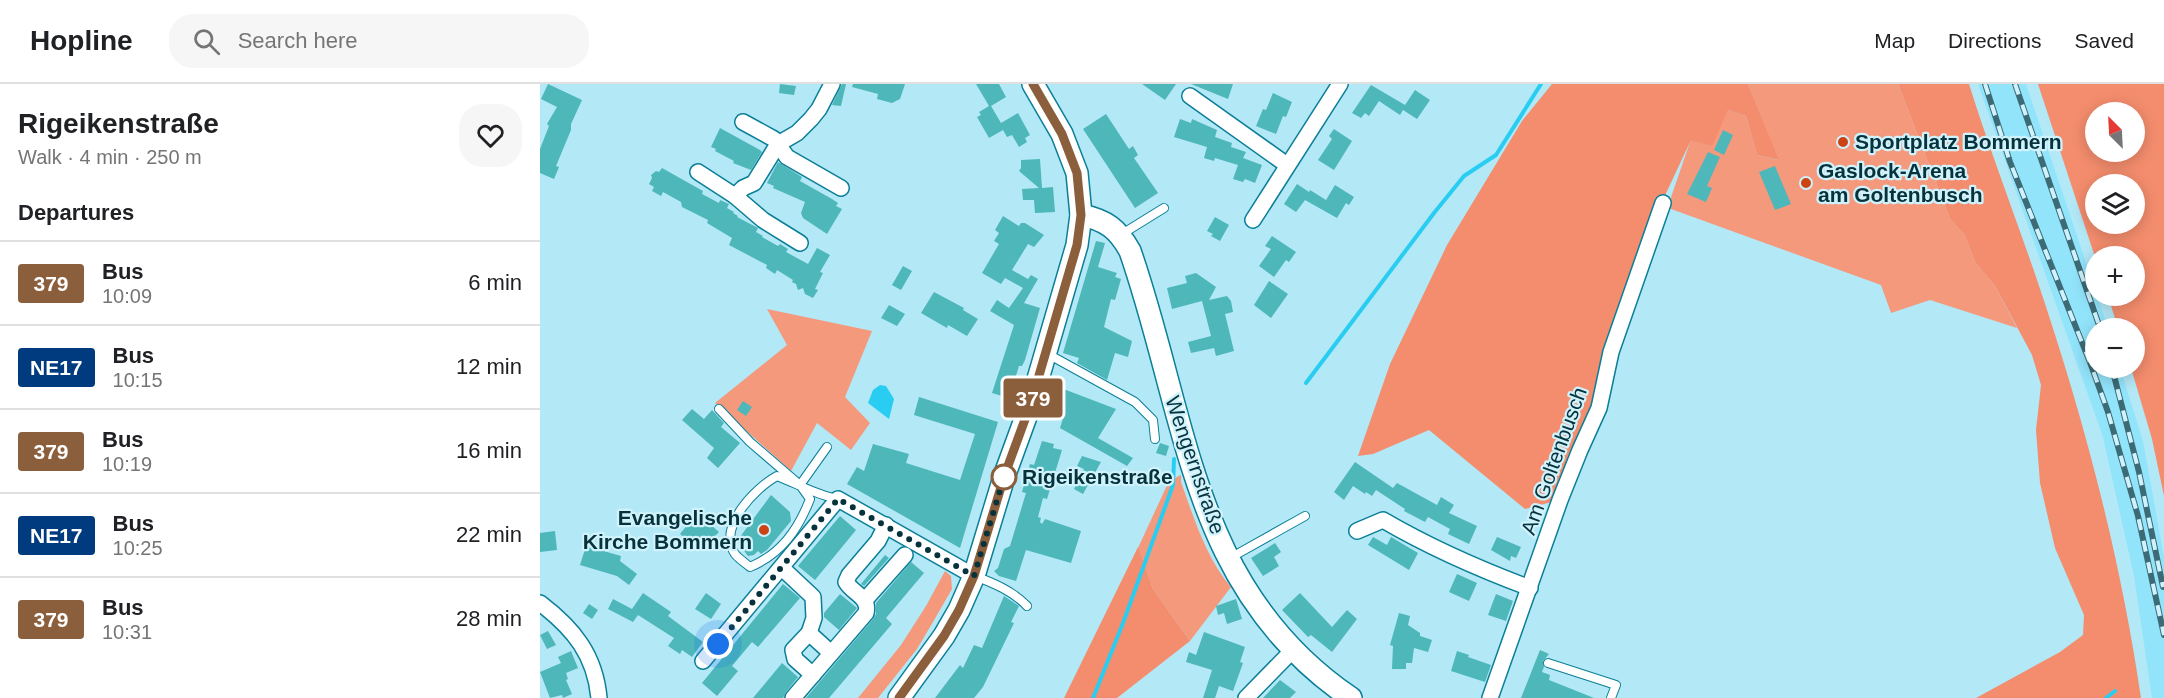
<!DOCTYPE html>
<html lang="en">
<head>
<meta charset="utf-8">
<style>
  body { margin:0; font-family:Arial,sans-serif; background:#f6f6f6; color:#202124; height:100vh; display:flex; flex-direction:column; font-size:22px; white-space:nowrap }
  * { box-sizing:border-box; margin:0 }
  p { font-size:20px; color:#757577 }
  .icon { flex:none; width:33px; height:33px; fill:none; stroke:currentColor; stroke-width:2; stroke-linecap:round; stroke-linejoin:round }
  .map { position:relative; flex:1; overflow:hidden }
  .panel { display:flex; flex-direction:column; background:#fff; width:540px }
  .panel>* { flex:none }
  .badge { padding:0 12px; border-radius:4px; font-size:21px; line-height:39px }
  .needle { width:39px; rotate:336deg }
  .fabs { position:absolute; left:1545px; top:18px; display:grid; gap:12px }
  .fabs a { display:grid; place-items:center; width:60px; height:60px; border-radius:50%; background:#fff; box-shadow:0 3px 15px #0003; font-size:30px }
  .you { position:absolute; width:30px; height:30px; margin:-15px; border:4px solid #fff; border-radius:50%; background:#1a73e8; box-shadow:0 0 0 9px #1a73e833 }
  .map>.badge { position:absolute; translate:-50% -50%; box-shadow:0 0 0 3px #fff }
  h2 { padding:0 18px; font-size:22px; line-height:54px }
  .round { display:grid; place-items:center; flex:none; width:63px; height:63px; border-radius:24px; background:#f6f6f6 }
  .headline { display:flex; align-items:center; justify-content:space-between; height:102px; padding:0 18px }
  h1 { font-size:28px; font-weight:700; line-height:45px }
  ul { padding:0; list-style:none }
  li { display:flex; align-items:center; gap:18px; height:84px; padding:0 18px; border-top:2px solid #e0e0e0 }
  li div { flex:1 }
  li b { display:block; font-size:22px }
  li em { font-style:normal }
  li .badge { min-width:66px; font-weight:700; text-align:center }
  header { display:flex; align-items:center; gap:36px; box-sizing:border-box; height:84px; padding:0 30px; background:#fff; border-bottom:2px solid #e0e0e0 }
  header strong { font-size:28px }
  nav { display:flex; gap:33px; margin-inline-start:auto; font-size:21px }
  .search { width:420px; height:54px; background:#f6f6f6; display:flex; align-items:center; gap:15px; box-sizing:border-box; padding:0 21px; border-radius:24px; color:#757577; font-size:22px }
  main { display:flex; flex:1; min-height:0 }
  .map>svg:first-child { display:block }
  .built { fill:#92e4fb }
  .green { fill:#f5997d }
  .forest { fill:#f48d6d; fill-rule:evenodd }
  .water { fill:#29cdf1 }
  .lines { fill:none; stroke-linecap:round; stroke-linejoin:round }
  .stream { stroke:#29cdf1; stroke-width:4 }
  .building { fill:#4db7ba }
  .service-casing { stroke:#0a7f97; stroke-width:10 }
  .minor-casing { stroke:#0a7f97; stroke-width:18 }
  .secondary-casing { stroke:#0a7f97; stroke-width:24 }
  .service { stroke:#fff; stroke-width:8 }
  .minor { stroke:#fff; stroke-width:15 }
  .secondary { stroke:#fff; stroke-width:21 }
  .rail-casing { stroke:#3c6b76; stroke-width:6 }
  .rail { stroke:#cff2fc; stroke-width:4; stroke-dasharray:11; stroke-linecap:butt }
  .line-casing { stroke:#fff; stroke-width:14 }
  .line { stroke:#8b5e3c; stroke-width:9 }
  .walk { stroke:#06323c; stroke-width:6; stroke-dasharray:0 10.8 }
  .poi-dot { fill:#cc4413; stroke:#cff2fc; stroke-width:2 }
  .stop-dot { fill:#fff; stroke:#8b5e3c; stroke-width:3 }
  .labels { text-anchor:middle; stroke-width:4.5; stroke-linejoin:round; paint-order:stroke }
  .poi-label { font-size:21px; font-weight:bold; fill:#06323c; stroke:#cff2fc; text-anchor:start }
  .street-label { font-size:21px; fill:#06323c; stroke:#cff2fc }
  .stop-label { font-size:21px; font-weight:bold; fill:#06323c; stroke:#cff2fc; text-anchor:start }
</style>
</head>
<body>
<header>
<strong>Hopline</strong>
<div class="search"><svg class="icon" aria-label="search" viewBox="0 0 24 24"><circle cx="10" cy="10" r="6"/><path d="M15 15l6 6"/></svg>Search here</div>
<nav><a>Map</a><a>Directions</a><a>Saved</a></nav>
</header>
<main>
<section class="panel">
<div class="headline"><div><h1>Rigeikenstraße</h1><p>Walk · 4 min · 250 m</p></div><a class="round"><svg class="icon" aria-label="heart" viewBox="0 0 24 24"><path d="M12 20l-8-8c-3-5 5-10 8-4 3-6 11-1 8 4z"/></svg></a></div>
<h2>Departures</h2>
<ul>
<li><span class="badge" style="background:#8b5e3c;color:#fff">379</span><div><b>Bus</b><p>10:09</p></div><em>6 min</em></li>
<li><span class="badge" style="background:#003b80;color:#fff">NE17</span><div><b>Bus</b><p>10:15</p></div><em>12 min</em></li>
<li><span class="badge" style="background:#8b5e3c;color:#fff">379</span><div><b>Bus</b><p>10:19</p></div><em>16 min</em></li>
<li><span class="badge" style="background:#003b80;color:#fff">NE17</span><div><b>Bus</b><p>10:25</p></div><em>22 min</em></li>
<li><span class="badge" style="background:#8b5e3c;color:#fff">379</span><div><b>Bus</b><p>10:31</p></div><em>28 min</em></li>
</ul>
</section>
<div class="map">
<svg width="1624" height="614" viewBox="0 0 1624 614">
  <rect width="100%" height="100%" fill="#b3e8f7"/>
  <path class="built" d="M1438,0H1486L1568,244H1556V284H1580L1603,357L1624,473V614H1612L1594,492L1563,353Z"/>
  <g class="green">
    <path d="M1208,0H1358L1410,135L1424,150L1435,178L1455,202L1477,244L1390,216L1351,229L1341,201L1131,125L1128,122L1151,55L1188,26L1206,32L1217,71L1238,76Z"/>
    <path d="M227,225L332,247L305,313L330,339L311,366L277,339L251,387L175,319L247,261Z"/>
    <path d="M641,391V398C654,434 666,474 691,503L650,557L613,505L598,464L629,397Z"/>
    <path d="M405,487L411,492L412,505L393,538L377,565L338,614H318L361,561L386,522Z"/>
  </g>
  <g class="forest">
    <path d="M1012,0H1208L1239,76L1217,71L1206,32L1188,26L1172,62L1151,56L1106,152L1056,314L1019,416L985,425L889,346L833,370L818,372L850,280L907,161L982,37Z"/>
    <path d="M1358,0H1429C1449,64 1473,126 1495,190C1542,327 1580,470 1601,614H1436L1520,568L1543,551L1544,531L1515,464L1500,399L1496,346L1501,301L1492,271L1455,202L1435,178L1424,150L1410,135Z"/>
    <path d="M1498,0H1624V412L1612,355L1591,284H1594V244H1578L1568,212H1594V172L1555,173ZM1594,28V68H1556V28ZM1594,100V140H1556V100Z"/>
    <path d="M598,463L613,505L650,557L577,614H524Z"/>
  </g>
  <path class="water" d="M340,301L346,302L354,315L349,335L328,319L333,306Z"/>
  <g class="lines">
    <g class="stream">
      <path d="M766,299L894,129L924,92L956,71L1001,0"/>
      <path d="M553,614L583,539L633,401L634,375"/>
      <path d="M1566,614L1575,607"/>
    </g>
  </g>
  <g class="building">
    <path d="M8,0L42,16L31,40V46L16,82L19,83L14,95L0,89V65L9,42L7,40L17,23L1,15Z"/>
    <path d="M240,0L256,2L254,11L239,9Z"/>
    <path d="M302,0H306L301,22L292,21Z"/>
    <path d="M313,0H365L360,15L352,19L337,15L338,10L312,3Z"/>
    <path d="M436,0H459L466,13L451,22L461,39L478,29L490,51L485,54L487,58L479,63L472,51L467,53L463,46L449,54L437,33L441,31L439,28L449,22Z"/>
    <path d="M602,0H636L625,16Z"/>
    <path d="M651,0H693L688,15Z"/>
    <path d="M831,1L865,21L875,6L890,16L877,35L863,26L860,31L839,17L829,32L825,29L821,34L812,29Z"/>
    <path d="M733,9L752,18L746,33L743,32L736,50L716,42L723,25L726,26Z"/>
    <path d="M566,30L589,65L593,62L598,71L594,74L618,109L595,124L543,45Z"/>
    <path d="M640,35L651,39L652,35L677,46L675,53L692,59L691,63L706,68L703,74L722,81L715,99L705,95L703,98L693,95L698,81L675,74L674,77L664,74L667,63L634,53Z"/>
    <path d="M180,44L220,66L222,68L211,86L193,79L194,77L175,67L176,65L171,63Z"/>
    <path d="M794,45L812,57L794,86L778,76L792,55L789,52Z"/>
    <path d="M1183,46L1193,51L1184,71L1174,66Z"/>
    <path d="M1168,68L1180,73L1167,102L1172,104L1166,118L1147,110Z"/>
    <path d="M500,75L502,104L513,103L515,128L495,129L494,116H483L482,105L499,104L479,87L481,84V76Z"/>
    <path d="M238,78L262,93L260,97L292,115L298,119L296,122L302,125L287,150L263,134L261,129L265,118L233,104L234,102L227,99Z"/>
    <path d="M1235,82L1251,120L1235,126L1219,88Z"/>
    <path d="M122,84L163,107L162,110L179,119L180,116L189,120L187,124L194,128L193,129L198,132L197,133L218,144L216,148L223,152L222,153L238,162L240,160L248,165L246,168L268,180L277,164L290,171L280,188L283,189L275,205L278,206L273,214L265,210L263,204L258,206L256,200L252,198L253,196L237,186L235,190L226,184L227,181L189,161L192,154L167,139L168,136L142,123L141,118L123,108L121,112L112,107L114,103L109,100L112,94L111,91L116,87L119,88Z"/>
    <path d="M757,100L769,108L770,106L786,116L795,101L814,113L809,121L806,119L797,134L765,116L756,128L744,120Z"/>
    <path d="M463,132L479,142L481,139H485L504,151L494,163L488,160L472,186L488,195L491,191L498,195L484,219L500,224L485,276L482,282H479L469,314L452,309L474,241L450,227L457,216L469,224L483,204L465,194L461,200L442,189L459,160L454,157L459,149L455,146Z"/>
    <path d="M675,133L689,141L680,157L671,152L673,150L667,147Z"/>
    <path d="M732,152L756,168L749,178L746,176L734,193L719,182L731,165L725,162Z"/>
    <path d="M556,157L565,159L558,183L577,189L575,193L581,195L575,216L571,215L564,243L592,257L588,273L575,269L567,296L537,279L539,274L523,269Z"/>
    <path d="M363,182L372,187L361,206L352,201Z"/>
    <path d="M656,189L676,203L669,216L687,212L691,217L693,228L685,230L694,267L676,272L674,264L651,269L648,258L671,252L662,217L632,225L627,204L647,199L645,192Z"/>
    <path d="M729,197L748,210L731,234L714,221Z"/>
    <path d="M394,208L424,224L423,226L438,235L427,252L408,241L407,244L381,229Z"/>
    <path d="M349,221L365,230L357,242L341,234Z"/>
    <path d="M513,301L576,325L558,354L593,374L587,382L520,344L525,328L506,322Z"/>
    <path d="M379,313L458,338L420,464L307,400L317,383L324,387L333,360L369,370L366,379L420,396L435,350L374,331Z"/>
    <path d="M203,317L212,323L206,332L197,326Z"/>
    <path d="M152,325L164,335L172,326L184,339L181,343L200,359L178,384L167,374L174,364L142,336Z"/>
    <path d="M502,357L514,360L513,364L522,366L507,415L503,414L498,433L501,434L500,438L502,440L505,435L541,447L531,479L486,466L476,497L459,492L454,487L458,484L464,465L470,462L486,409L482,408L490,380L494,381Z"/>
    <path d="M620,359L629,362L626,372L616,369Z"/>
    <path d="M542,372L561,378L543,410L534,405L544,385L537,382Z"/>
    <path d="M815,378L853,404L857,399L897,421L901,413L914,421L909,429L937,442L929,460L908,450L910,445L888,433L885,438L864,427L865,425L836,406L832,412L826,408L825,410L813,402L804,416L794,408Z"/>
    <path d="M231,411L250,428L251,437L227,466L221,470L218,467L214,471L208,472L197,457Z"/>
    <path d="M157,429L179,448L170,457L165,452L155,463L140,450Z"/>
    <path d="M300,432L316,446L275,496L258,482Z"/>
    <path d="M15,447L17,466L0,468V449Z"/>
    <path d="M833,453L847,461L851,453L878,469L869,486L828,461Z"/>
    <path d="M957,453L981,463L976,474L971,472L970,477L951,466Z"/>
    <path d="M735,459L741,468L734,473L739,482L723,492L711,474Z"/>
    <path d="M46,462L81,472L80,477L97,490L89,501L77,492L40,481Z"/>
    <path d="M345,471L349,474L324,502L321,500Z"/>
    <path d="M371,478L384,489L346,534L352,540L289,614H266L333,535L336,530V519Z"/>
    <path d="M917,490L937,499L929,517L909,508Z"/>
    <path d="M243,500L260,514L218,563L212,558L192,582L198,587L177,612L162,599Z"/>
    <path d="M103,509L131,528L128,532L163,558L152,573L142,566L140,570L128,562L134,554L98,531L93,538L68,525L73,515L92,525Z"/>
    <path d="M166,509L181,520L171,535L155,525Z"/>
    <path d="M760,509L792,543L807,526L817,535L792,568L771,551L768,553L742,526Z"/>
    <path d="M300,510L317,524L299,546L284,533V529Z"/>
    <path d="M956,510L973,517L966,537L948,531Z"/>
    <path d="M464,512L479,522L471,538L474,539L443,603L434,614H395L420,581L423,584L434,561L442,564Z"/>
    <path d="M696,515L702,535L687,540L684,529L678,531L676,522Z"/>
    <path d="M49,520L58,526L52,535L43,529Z"/>
    <path d="M859,529L870,532L868,541L880,549V552L892,556L888,568L874,564L872,579H866V585H852L853,562L850,561Z"/>
    <path d="M8,547L16,561L7,565L0,551Z"/>
    <path d="M664,548L705,563L700,578L703,579L693,607L679,602L675,614H663L672,586L646,578L649,568L656,571Z"/>
    <path d="M1000,566L1009,570L1003,577L1004,583L1002,588L1010,591L1009,596L1054,614H981Z"/>
    <path d="M31,567L38,584L26,589L28,595L26,596L32,610L23,614L22,611L10,614L0,588L21,579L18,573Z"/>
    <path d="M917,567L929,571L928,573L951,581L945,598L911,587Z"/>
    <path d="M242,579L258,593L246,608L243,614H213Z"/>
    <path d="M740,596L756,608L750,614H723Z"/>
  </g>
  <g class="lines">
    <g class="service-casing">
      <g id="service">
        <path d="M582,150L624,124"/>
        <path d="M506,269L595,318L613,336L615,355"/>
        <path d="M179,325L210,358L260,401L270,415C258,446 241,470 210,483C205,479 198,474 195,470C177,443 215,404 237,392C258,400 276,411 298,415"/>
        <path d="M260,401L287,363"/>
        <path d="M690,474L765,432"/>
        <path d="M435,492C453,499 473,507 487,522"/>
        <path d="M1008,579L1076,601L1071,614"/>
      </g>
    </g>
    <g class="minor-casing">
      <g id="minor">
        <path d="M650,12L747,81"/>
        <path d="M203,38L234,55L247,73L301,104"/>
        <path d="M158,88L195,112L203,104L214,99L238,60L257,49L271,35L279,25L292,0"/>
        <path d="M195,112L223,136L260,159"/>
        <path d="M713,136L800,0"/>
        <path d="M817,447L843,436C891,464 939,485 990,504"/>
        <path d="M242,484L273,513L274,534L269,549"/>
        <path d="M325,516L365,471"/>
        <path d="M0,519C34,545 55,571 59,614"/>
        <path d="M163,577L298,415L434,492"/>
        <path d="M273,591L255,575L253,566L269,549L291,569"/>
        <path d="M253,614L326,529C330,513 313,510 306,498L309,491L338,457L346,441"/>
        <path d="M706,614L753,566"/>
        <path d="M950,614L1020,416L1040,366L1059,324L1071,268L1123,119"/>
      </g>
    </g>
    <g class="secondary-casing">
      <g id="secondary">
        <path d="M541,131C566,136 578,145 590,167C648,333 650,505 811,614"/>
        <path d="M359,614L404,552L419,526L434,492L465,390L491,319L537,161L541,131L537,89L522,50L493,0"/>
      </g>
    </g>
    <use href="#service" class="service"/>
    <use href="#minor" class="minor"/>
    <use href="#secondary" class="secondary"/>
    <g class="rail-casing">
      <g id="rail">
        <path d="M1445,0L1470,78L1551,281L1568,328L1598,432L1624,551"/>
        <path d="M1475,0L1560,244"/>
        <path d="M1572,284L1599,388L1623,503"/>
      </g>
    </g>
    <use href="#rail" class="rail"/>
  </g>
  <g class="lines">
    <g class="line-casing">
      <path id="line" d="M359,614L404,552L419,526L434,492L465,390L491,319L537,161L541,131L537,89L522,50L493,0"/>
    </g>
    <use href="#line" class="line"/>
    <path class="walk" d="M178,560L298,415L434,492L465,390L464,393"/>
  </g>
  <g class="poi-dot">
    <circle cx="1303" cy="58" r="6"/>
    <circle cx="1266" cy="99" r="6"/>
    <circle cx="224" cy="446" r="6"/>
  </g>
  <circle class="stop-dot" cx="464" cy="393" r="12"/>
  <g class="labels">
    <g class="poi-label">
      <text x="1315" y="65">Sportplatz Bommern</text>
      <text x="1278" y="94">Gaslock-Arena<tspan x="1278" dy="24">am Goltenbusch</tspan></text>
      <text x="212" y="441" text-anchor="end">Evangelische<tspan x="212" dy="24">Kirche Bommern</tspan></text>
    </g>
    <g class="street-label">
      <text transform="translate(1014 377) rotate(-70)" y="7">Am Goltenbusch</text>
      <text transform="translate(655 381) rotate(71)" y="7">Wengernstraße</text>
    </g>
    <g class="stop-label">
      <text x="482" y="400">Rigeikenstraße</text>
    </g>
  </g>
</svg>
<div class="fabs">
<a><svg class="needle" viewBox="-14 -14 28 28"><path d="M0-13l5 13h-10z" fill="#e53935"/><path d="M0 13l5-13h-10z" fill="#757577"/></svg></a>
<a><svg class="icon" aria-label="layers" viewBox="0 0 24 24"><path d="M12 4l9 5-9 5-9-5zM3 14l9 5 9-5"/></svg></a>
<a>+</a>
<a>−</a>
</div>
<div class="you" style="left:178px;top:560px"></div>
<b class="badge" style="left:493px;top:314px;background:#8b5e3c;color:#fff">379</b>
</div>
</main>
</body>
</html>
